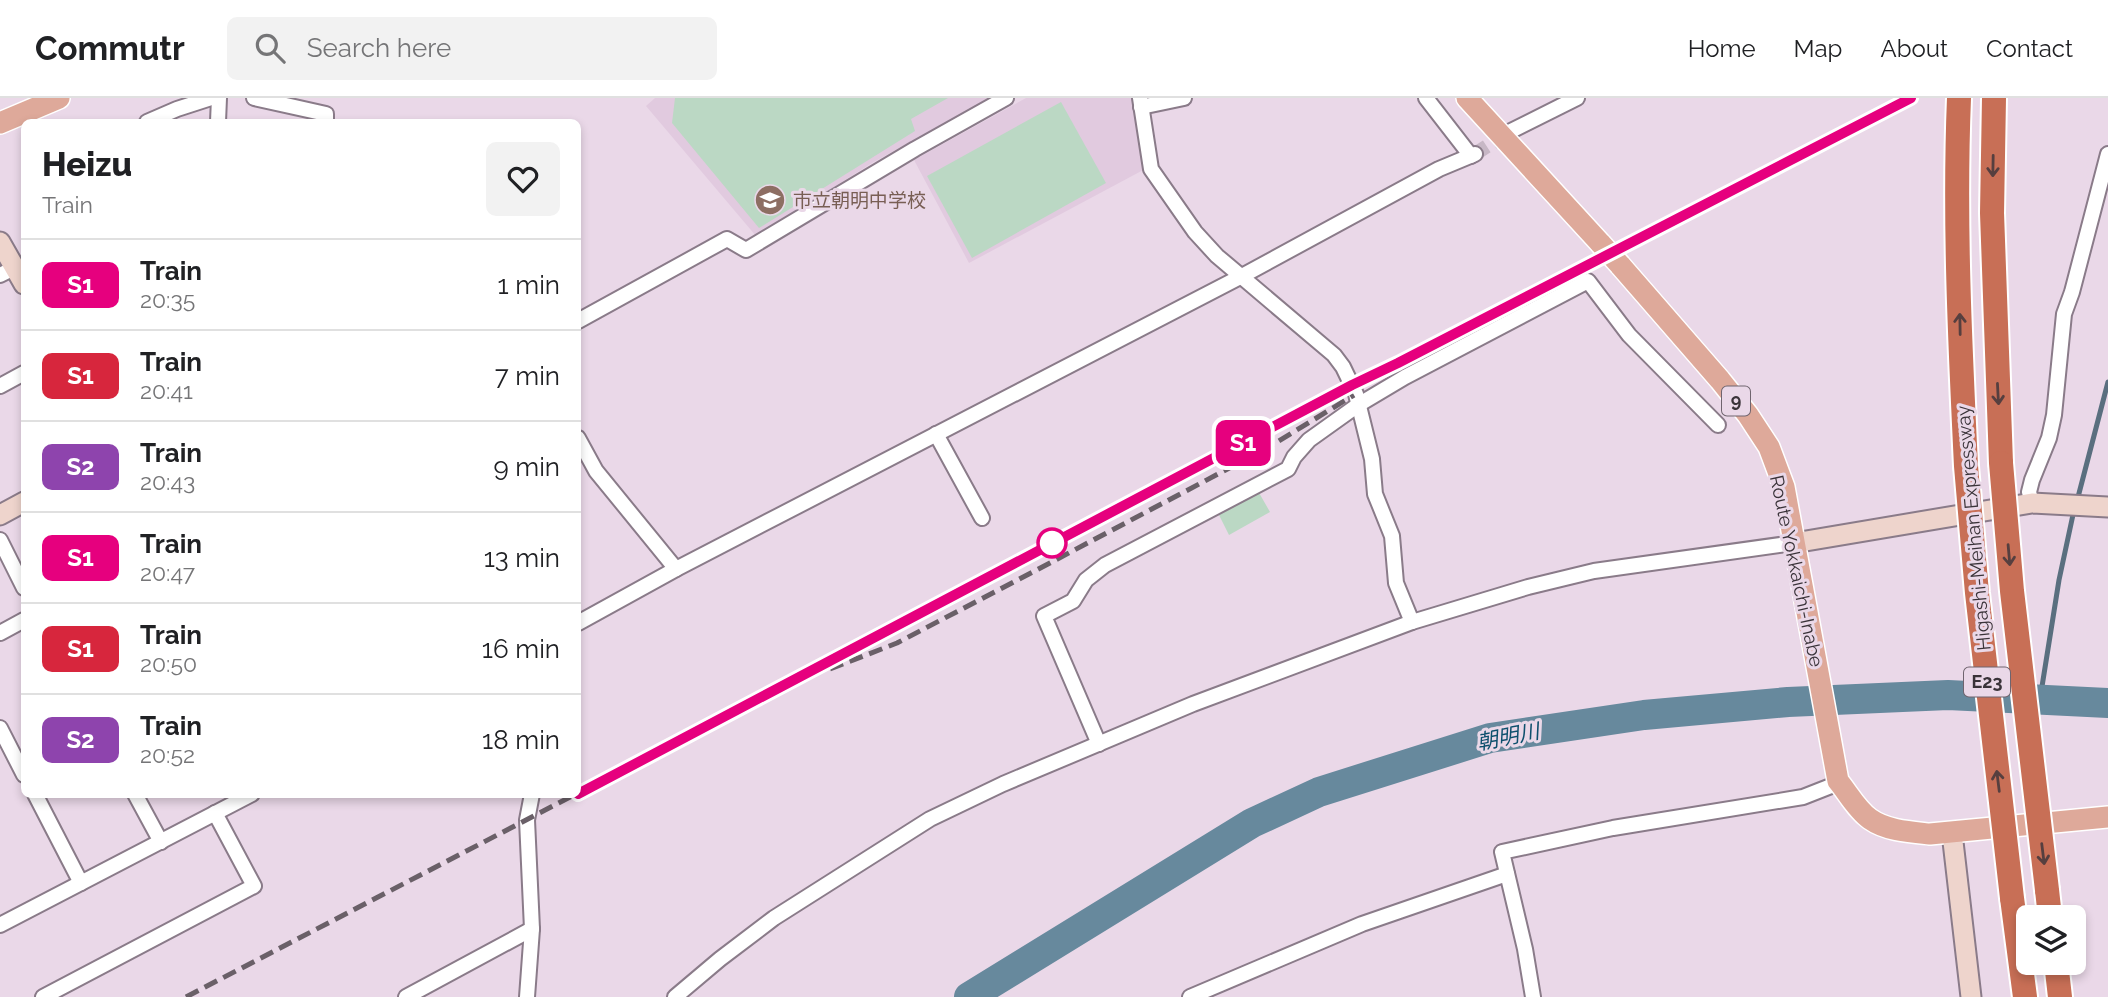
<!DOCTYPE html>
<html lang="en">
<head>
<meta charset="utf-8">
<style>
  body { margin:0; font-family:Raleway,"Noto Sans JP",sans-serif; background:#f2f2f2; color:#202124; height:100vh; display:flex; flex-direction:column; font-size:26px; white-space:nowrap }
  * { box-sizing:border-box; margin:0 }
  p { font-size:23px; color:#757577 }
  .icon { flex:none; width:38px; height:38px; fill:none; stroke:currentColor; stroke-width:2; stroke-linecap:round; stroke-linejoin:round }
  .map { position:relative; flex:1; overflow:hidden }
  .side { position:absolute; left:21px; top:21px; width:560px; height:679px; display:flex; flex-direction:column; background:#fff; border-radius:10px; box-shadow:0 4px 10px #0003 }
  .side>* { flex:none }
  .badge { padding:0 14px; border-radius:10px; font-size:24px; line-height:46px }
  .fabs { position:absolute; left:2016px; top:807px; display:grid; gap:14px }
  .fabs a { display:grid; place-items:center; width:70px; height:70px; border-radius:10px; background:#fff; box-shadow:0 4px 10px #0003; font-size:35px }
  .map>.badge { position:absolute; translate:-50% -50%; box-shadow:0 0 0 4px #fff }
  .round { display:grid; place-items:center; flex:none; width:74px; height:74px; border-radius:10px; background:#f2f2f2 }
  .summary { display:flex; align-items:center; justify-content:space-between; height:119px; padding:0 21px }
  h1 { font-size:33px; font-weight:800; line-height:52px }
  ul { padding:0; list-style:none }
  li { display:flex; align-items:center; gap:21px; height:91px; padding:0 21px; border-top:2px solid #e0e0e0 }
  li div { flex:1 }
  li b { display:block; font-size:26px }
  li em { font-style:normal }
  li .badge { min-width:77px; font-weight:700; text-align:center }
  header { display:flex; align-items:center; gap:42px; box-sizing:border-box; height:98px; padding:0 35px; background:#fff; border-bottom:2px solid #e0e0e0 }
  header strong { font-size:33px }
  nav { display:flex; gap:38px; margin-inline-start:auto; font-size:24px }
  .search { width:490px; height:63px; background:#f2f2f2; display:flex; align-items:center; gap:18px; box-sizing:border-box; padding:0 24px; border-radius:10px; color:#757577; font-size:26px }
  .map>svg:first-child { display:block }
  .built { fill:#e1cadf }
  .green { fill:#bbd8c4 }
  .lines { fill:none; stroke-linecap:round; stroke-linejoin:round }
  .stream { stroke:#5a6f7f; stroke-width:5 }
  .river { stroke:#67899d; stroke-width:30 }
  .street-tunnel { stroke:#c7b7c5; stroke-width:14; stroke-dasharray:14 7; stroke-linecap:butt }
  .street-casing { stroke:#8a7b89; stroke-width:18 }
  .secondary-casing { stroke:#8a7b89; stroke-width:23 }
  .primary-casing { stroke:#fff; stroke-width:24 }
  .highway-casing { stroke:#fff; stroke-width:28 }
  .street { stroke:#fff; stroke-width:14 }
  .secondary { stroke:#eed4cc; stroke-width:19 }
  .primary { stroke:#dea99a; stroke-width:21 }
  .highway { stroke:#c86f56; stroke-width:24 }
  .rail { stroke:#6a6068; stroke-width:5; stroke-dasharray:14 7; stroke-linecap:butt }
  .primary-bridge-casing { stroke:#fff; stroke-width:24; stroke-linecap:butt }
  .highway-bridge-casing { stroke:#fff; stroke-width:28; stroke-linecap:butt }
  .primary-bridge { stroke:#dea99a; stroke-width:21 }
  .highway-bridge { stroke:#c86f56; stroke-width:24 }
  .oneway { stroke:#563f3f }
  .line-casing { stroke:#fff; stroke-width:16 }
  .line { stroke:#e6007e; stroke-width:10 }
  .stop-dot { fill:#fff; stroke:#e6007e; stroke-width:3.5 }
  .labels { text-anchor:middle; stroke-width:6; stroke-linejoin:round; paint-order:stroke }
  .shield { fill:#ead8e8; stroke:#6f646e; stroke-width:2 }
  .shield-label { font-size:18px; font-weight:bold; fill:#3a3339 }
  .education-label { font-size:19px; fill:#785e54; stroke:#ead8e8; text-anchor:start }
  .street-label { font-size:19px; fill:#3a3339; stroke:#ead8e8 }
  .water-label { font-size:21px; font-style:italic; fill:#0d4f6d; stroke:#ead8e8 }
</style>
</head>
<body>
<header>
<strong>Commutr</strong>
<div class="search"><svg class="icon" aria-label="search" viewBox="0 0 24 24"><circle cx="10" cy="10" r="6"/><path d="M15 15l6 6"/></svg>Search here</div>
<nav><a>Home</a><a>Map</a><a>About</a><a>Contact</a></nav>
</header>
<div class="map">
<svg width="2108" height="899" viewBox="0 0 2108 899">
  <rect width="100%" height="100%" fill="#ead8e8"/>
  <g class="built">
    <path d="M655,0H989L872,65L756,138L646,8Z"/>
    <path d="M1026,0H1133L1140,46L1147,70L969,165L914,62Z"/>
  </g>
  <g class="green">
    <path d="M675,0H948L911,21L915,33L759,130L672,25Z"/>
    <path d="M1061,4L1106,85L972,160L927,78Z"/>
    <path d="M1258,393L1270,414L1229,437L1218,415Z"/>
  </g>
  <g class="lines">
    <g class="stream">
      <path d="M2077,403L2108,284"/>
      <path d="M2040,601L2059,482L2074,412"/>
    </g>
    <path class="river" d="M969,899L1252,725L1319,694L1490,640L1644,617L1788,604L1948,597L2108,605"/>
    <path class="street-tunnel" d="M1475,56L1509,34"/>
    <g class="street-casing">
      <g id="street">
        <path d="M254,0L326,16V24"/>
        <path d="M1140,0L1151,71L1195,134L1217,158L1334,257L1343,269L1356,296L1372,361L1375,396L1392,438L1396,485L1412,524"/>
        <path d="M1426,0L1471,58"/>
        <path d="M1141,9L1184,0"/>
        <path d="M147,24L177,11L211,0"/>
        <path d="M218,24L219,0"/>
        <path d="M1511,33L1577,0"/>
        <path d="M0,177L14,170L23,171"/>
        <path d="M578,223L727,141L746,152L915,51L1006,0"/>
        <path d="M0,288L24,275"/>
        <path d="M936,336L982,420"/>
        <path d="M578,340L596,373L676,471"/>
        <path d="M2032,405L2029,394L2032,382L2049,340L2054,317L2064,216L2072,194L2108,56"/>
        <path d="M0,442L24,490"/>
        <path d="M578,525L676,471L1242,178L1439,71L1475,56"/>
        <path d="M0,535L24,522"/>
        <path d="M0,630L24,677"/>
        <path d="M1099,646L1044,518L1073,503L1086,482L1105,467L1288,371L1294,359L1309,342L1358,307L1405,279L1588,183L1629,237L1718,327"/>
        <path d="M35,696L81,785"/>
        <path d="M135,696L161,744"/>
        <path d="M0,827L252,696"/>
        <path d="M43,899L254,788L215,715"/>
        <path d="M406,899L532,831"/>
        <path d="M527,899L532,831L527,722L532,696"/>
        <path d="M675,899L720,861L774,820L930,721L1003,686L1193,606L1412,524L1528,489L1594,473L1794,445"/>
        <path d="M1190,899L1362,826L1507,776"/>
        <path d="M1533,899L1525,851L1502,754L1613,730L1803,699L1831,688L1838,683"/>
      </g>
    </g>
    <g class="secondary-casing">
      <g id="secondary">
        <path d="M0,144L24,186"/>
        <path d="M0,417L24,404"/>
        <path d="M1794,445L2032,405L2108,409"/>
        <path d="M1952,735L1971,899"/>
      </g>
    </g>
    <g class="primary-casing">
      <g id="primary">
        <path d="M1467,0L1601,146"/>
        <path d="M0,25L59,0"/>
        <path d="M1620,167L1720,282L1748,317L1769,349L1784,389L1838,683C1848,695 1857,712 1870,721C1887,733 1911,734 1930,736L2108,719"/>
      </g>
    </g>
    <g class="highway-casing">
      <g id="highway">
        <path d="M1959,0C1954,122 1960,245 1966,368"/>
        <path d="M1994,0L1992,115L2001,365"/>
        <path d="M2047,792L2050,819"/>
        <path d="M2012,800L2025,899"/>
        <path d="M2056,864L2060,899"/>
      </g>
    </g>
    <use href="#street" class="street"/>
    <use href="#secondary" class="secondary"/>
    <use href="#primary" class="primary"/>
    <use href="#highway" class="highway"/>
    <g class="rail">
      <path d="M830,571L897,545L1048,466L1269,349L1354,297"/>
      <path d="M578,696L1352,287L1398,265L1911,0"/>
      <path d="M186,899L576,696"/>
    </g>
    <g class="primary-bridge-casing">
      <path id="primary-bridge" d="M1601,146L1620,167"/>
    </g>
    <g class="highway-bridge-casing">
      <g id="highway-bridge">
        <path d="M2001,365L2012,493L2047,792"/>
        <path d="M1966,368L1977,495L2012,800"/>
      </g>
    </g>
    <use href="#primary-bridge" class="primary-bridge"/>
    <use href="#highway-bridge" class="highway-bridge"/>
  </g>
  <defs><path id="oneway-shaft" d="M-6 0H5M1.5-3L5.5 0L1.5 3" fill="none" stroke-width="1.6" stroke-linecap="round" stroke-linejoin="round" transform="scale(1.75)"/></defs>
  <g class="oneway">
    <use href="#oneway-shaft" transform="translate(1993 68) rotate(91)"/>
    <use href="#oneway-shaft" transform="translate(1960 226) rotate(-91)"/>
    <use href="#oneway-shaft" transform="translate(1998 296) rotate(87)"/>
    <use href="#oneway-shaft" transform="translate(2009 457) rotate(85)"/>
    <use href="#oneway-shaft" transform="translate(1998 683) rotate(-97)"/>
    <use href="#oneway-shaft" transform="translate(2043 756) rotate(83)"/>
  </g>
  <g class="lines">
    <g class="line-casing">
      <path id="line" d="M578,696L1352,287L1398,265L1911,0"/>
    </g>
    <use href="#line" class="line"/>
  </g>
  <defs>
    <g id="school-disc" transform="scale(1.575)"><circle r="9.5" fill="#8d6e63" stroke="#ead8e8"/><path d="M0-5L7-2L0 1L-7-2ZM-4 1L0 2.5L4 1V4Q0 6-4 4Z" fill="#fff"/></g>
  </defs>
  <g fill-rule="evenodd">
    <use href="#school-disc" x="770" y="102"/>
  </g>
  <circle class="stop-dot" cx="1052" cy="445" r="14"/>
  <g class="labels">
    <g class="shield">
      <rect x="1722" y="288.5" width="28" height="29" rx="5"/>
      <rect x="1964" y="569.5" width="46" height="29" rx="5"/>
    </g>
    <g class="shield-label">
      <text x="1736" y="309">9</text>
      <text x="1987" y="590">E23</text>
    </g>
    <g class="education-label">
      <text x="793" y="109">市立朝明中学校</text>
    </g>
    <g class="street-label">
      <text transform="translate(1973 430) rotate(-95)" y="7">Higashi-Meihan Expressway</text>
      <text transform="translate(1797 473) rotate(78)" y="7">Route Yokkaichi-Inabe</text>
    </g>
    <g class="water-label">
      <text transform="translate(1508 639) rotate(-11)" y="7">朝明川</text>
    </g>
  </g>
</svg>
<div class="fabs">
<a><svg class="icon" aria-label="layers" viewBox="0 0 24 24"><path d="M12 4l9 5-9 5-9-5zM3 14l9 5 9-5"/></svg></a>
</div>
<b class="badge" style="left:1243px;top:345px;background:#e6007e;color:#fff">S1</b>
<section class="side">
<div class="summary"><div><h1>Heizu</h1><p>Train</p></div><a class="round"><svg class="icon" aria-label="heart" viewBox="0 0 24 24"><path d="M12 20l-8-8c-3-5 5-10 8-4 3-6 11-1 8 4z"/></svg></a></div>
<ul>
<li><span class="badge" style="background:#e6007e;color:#fff">S1</span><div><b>Train</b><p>20:35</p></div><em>1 min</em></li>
<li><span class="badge" style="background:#d7263d;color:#fff">S1</span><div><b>Train</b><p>20:41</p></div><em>7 min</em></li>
<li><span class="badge" style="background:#8e44ad;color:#fff">S2</span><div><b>Train</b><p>20:43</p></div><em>9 min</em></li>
<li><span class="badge" style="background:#e6007e;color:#fff">S1</span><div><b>Train</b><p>20:47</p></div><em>13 min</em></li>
<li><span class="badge" style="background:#d7263d;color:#fff">S1</span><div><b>Train</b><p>20:50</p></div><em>16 min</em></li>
<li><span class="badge" style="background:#8e44ad;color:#fff">S2</span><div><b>Train</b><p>20:52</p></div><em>18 min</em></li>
</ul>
</section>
</div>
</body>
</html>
